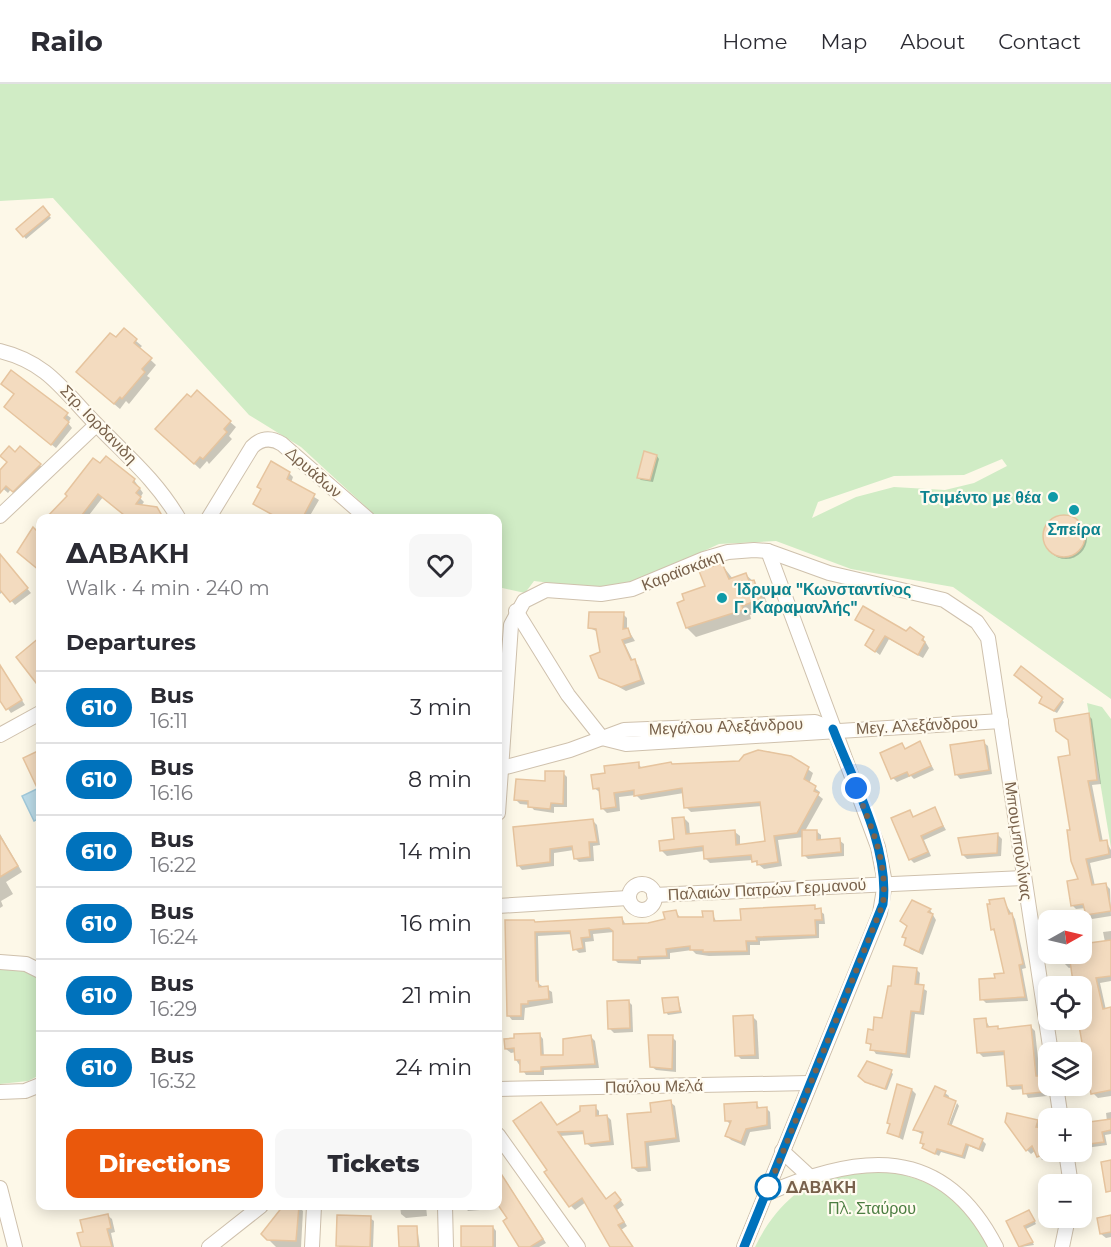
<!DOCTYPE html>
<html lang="en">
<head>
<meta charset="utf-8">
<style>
  body { margin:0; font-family:Montserrat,sans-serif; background:#f7f7f7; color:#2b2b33; height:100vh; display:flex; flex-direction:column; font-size:22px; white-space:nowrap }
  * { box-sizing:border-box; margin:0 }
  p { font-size:20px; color:#7c7c81 }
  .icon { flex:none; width:33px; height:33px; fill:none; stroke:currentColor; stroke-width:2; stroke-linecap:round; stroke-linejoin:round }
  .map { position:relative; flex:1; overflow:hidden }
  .details { position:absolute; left:36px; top:430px; width:466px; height:696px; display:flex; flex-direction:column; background:#fff; border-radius:12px; box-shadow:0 3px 15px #0003 }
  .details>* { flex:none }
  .badge { padding:0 12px; border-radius:20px; font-size:21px; line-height:39px }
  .needle { width:39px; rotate:82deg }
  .controls { position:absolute; left:1038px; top:826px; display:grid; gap:12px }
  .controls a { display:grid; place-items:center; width:54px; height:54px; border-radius:12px; background:#fff; box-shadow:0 3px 15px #0003; font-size:30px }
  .you { position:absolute; width:30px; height:30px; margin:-15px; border:4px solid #fff; border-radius:50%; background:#1a73e8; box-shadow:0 0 0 9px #1a73e833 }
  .map>.badge { position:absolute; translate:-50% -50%; box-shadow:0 0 0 3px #fff }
  h2 { padding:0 30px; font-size:22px; line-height:54px }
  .round { display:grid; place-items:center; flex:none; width:63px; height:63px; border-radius:12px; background:#f7f7f7 }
  .headline { display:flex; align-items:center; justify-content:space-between; height:102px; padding:0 30px }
  h1 { font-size:28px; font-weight:800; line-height:45px }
  .action { display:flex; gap:12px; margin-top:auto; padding:12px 30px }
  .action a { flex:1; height:69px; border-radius:12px; background:#ea580c; color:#fff; font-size:24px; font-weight:800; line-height:69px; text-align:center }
  .action a+a { background:#f7f7f7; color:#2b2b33 }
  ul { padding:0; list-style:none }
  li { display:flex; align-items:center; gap:18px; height:72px; padding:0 30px; border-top:2px solid #e1e1e2 }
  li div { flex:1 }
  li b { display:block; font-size:22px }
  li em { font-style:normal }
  li .badge { min-width:66px; font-weight:700; text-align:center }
  header { display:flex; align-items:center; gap:36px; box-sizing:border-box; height:84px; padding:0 30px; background:#fff; border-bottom:2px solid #e1e1e2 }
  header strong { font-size:28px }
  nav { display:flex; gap:33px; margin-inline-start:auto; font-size:21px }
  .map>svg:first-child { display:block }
  .green { fill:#d0ecc5; fill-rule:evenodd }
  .water { fill:#bbdbe8; stroke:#a1c9da; stroke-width:1.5 }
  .shadow { fill:#0003 }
  .building { fill:#f3dbbf; stroke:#e6c49e; stroke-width:1.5 }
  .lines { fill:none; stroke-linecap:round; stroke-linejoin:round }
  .minor-casing { stroke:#cfc1ad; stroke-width:16 }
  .minor { stroke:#fff; stroke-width:14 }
  .line-casing { stroke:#fff; stroke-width:14 }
  .line { stroke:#0072bc; stroke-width:9 }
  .walk { stroke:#78614b; stroke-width:6; stroke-dasharray:0 10.8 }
  .culture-dot { fill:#0f9aa8; stroke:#fffbef; stroke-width:2 }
  .stop-dot { fill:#fff; stroke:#0072bc; stroke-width:3 }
  .labels { text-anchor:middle; stroke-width:4.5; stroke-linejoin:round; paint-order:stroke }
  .street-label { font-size:16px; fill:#78614b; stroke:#fffbef }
  .culture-label { font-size:16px; font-weight:bold; fill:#0d838f; stroke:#fffbef; text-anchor:end }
  .stop-label { font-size:16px; font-weight:bold; fill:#78614b; stroke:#fffbef; text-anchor:start }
  .park-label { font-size:16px; fill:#4c7e42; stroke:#fffbef }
</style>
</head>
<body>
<header>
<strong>Railo</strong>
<nav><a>Home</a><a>Map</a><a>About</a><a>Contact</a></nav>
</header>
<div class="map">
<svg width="1111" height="1163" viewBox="0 0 1111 1163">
  <rect width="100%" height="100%" fill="#fdf8e8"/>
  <g class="green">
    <path d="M0,0H1111V615L953,503L851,485L776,457L719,460L628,502L601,505L534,497L525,509L498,503V435H379L301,363L249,331L53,114L0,117ZM1002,375L1007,382L974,399L945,406L894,403L856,413L812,434L818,418L894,392L964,391Z"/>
    <path d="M1087,619L1102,623L1111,635V764Z"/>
    <path d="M0,881L40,890V991L28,997L0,1000Z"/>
    <path d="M885,1085C945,1103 956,1108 989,1163H755C771,1129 800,1098 837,1089C852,1086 869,1086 885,1085Z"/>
  </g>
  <path class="water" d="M39,704L40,734L34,737L22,712Z"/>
  <g class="shadow">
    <path d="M43,124L51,134L26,155L18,145Z"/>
    <path d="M136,257L142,262L139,265L156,281L147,292L150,294L129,320L126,317L120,325L83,294Z"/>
    <path d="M11,289L71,334L68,339L72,344L56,364L10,327L16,310Z"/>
    <path d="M230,338L236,343L229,352L232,355L209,380L207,377L200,385L163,351Z"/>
    <path d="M21,364L44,385L18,411L11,405L8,409L0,402V388Z"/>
    <path d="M657,372L659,375L653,398L641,396L638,394Z"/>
    <path d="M289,389L293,393L291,399L319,416L308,435H278L255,420L262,406L258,403Z"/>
    <path d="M134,396L143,409L140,414L144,418L141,422L163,435H131L103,413L86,435H47L69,412Z"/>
    <circle cx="1066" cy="454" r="21"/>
    <path d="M40,442V486L23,472Z"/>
    <path d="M0,473L31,509L15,521L3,507L0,510Z"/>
    <path d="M722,481L733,495L746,491L753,497L762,506L769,524L750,531L751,535L696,553L687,544L678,520L706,502Z"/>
    <path d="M498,516L502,520L500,550H498Z"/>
    <path d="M623,530L627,534V544L635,557L625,560L633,577L638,581L645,600L626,607L601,593L602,569L598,548L590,544Z"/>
    <path d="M857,535L923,554L929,564L923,574L889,555L880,571L867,561L875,547Z"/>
    <path d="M40,555V602L18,573Z"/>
    <path d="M0,582L25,621L11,629L0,614Z"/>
    <path d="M1062,616L1064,618L1057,629L1043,621Z"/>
    <path d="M1088,631L1092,635L1101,700L1092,701L1103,758L1106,757L1111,766V774L1090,779L1095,802L1106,801L1110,805L1111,832L1092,835L1086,824L1076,825L1072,821L1080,797L1071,747V672Z"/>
    <path d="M983,658L988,662L992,690L960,695L956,690Z"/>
    <path d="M919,659L934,686L914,695L911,692L897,698L893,694L902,661L906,666Z"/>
    <path d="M767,667L791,673L813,689L809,700L820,708L818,711L823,715L805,747H816L821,751V757L839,756L844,760V772L808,775L804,771V753L778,756L782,782L764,785L753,776L710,779L705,774L704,767L667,772L662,767L676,756L684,734L689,739L690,751L735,748L740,752V762L767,758L762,722L691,728L686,723L684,709L641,716L636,711L619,713L620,727L607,729L602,724L601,709L594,704L606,690L638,680L643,685L740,679L751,669Z"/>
    <path d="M563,689L567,693V723H554V729L534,726L530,721L520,720L516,716Z"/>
    <path d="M934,725L946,746L924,756L931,772L914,779L910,775V728L915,734Z"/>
    <path d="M593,737L597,741L600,761L593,762L594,777L579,778L575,774L574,766L554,769V782L522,786L518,781Z"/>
    <path d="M0,750L22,788L6,798L13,810L1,817L3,822L0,824Z"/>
    <path d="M998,751L1002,755L1001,772L967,775L963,771Z"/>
    <path d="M1003,816L1015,835L1026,884L1022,885L1028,917L986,919L982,915L997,895L1005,891L996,849L992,845V821Z"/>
    <path d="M814,823L824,830L825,840H819V854L760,857V861H750V871L709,872L696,870L692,866L670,869V875L641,876V880L618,879L614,875V848L593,850L594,857L585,858L586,868L579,869L575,865L572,850L538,852L539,900L552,908L553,919L525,924L524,936H512L508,931L536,839L622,834L626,841L649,840L666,836L676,828L681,835H704L712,829L717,839L742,837Z"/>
    <path d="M930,826L936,836L923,871L910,865L904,853Z"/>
    <path d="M1111,847V897L1100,899L1106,926L1111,925V1012L1098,1014L1093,1009L1080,945L1074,936H1082V903H1076L1073,883L1069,884L1064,879L1063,870H1082V853L1087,861L1105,858L1103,848Z"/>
    <path d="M916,885L920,889L919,902L927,907L924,931L915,930L910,974L876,970L868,958L883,936L893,904Z"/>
    <path d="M678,914L682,929L668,931L666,928Z"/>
    <path d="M628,917L632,921L633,948L614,949L609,944Z"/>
    <path d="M753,933L757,937L759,975H741L737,971Z"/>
    <path d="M985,935L990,944L997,943L1001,947L1031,943L1035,947L1040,993L1045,997L1047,1012L1028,1014L1024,1005L1012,1006L1008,1002L1006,971L983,973L979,969Z"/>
    <path d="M539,950L543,955L544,973L564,972L591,953L595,957L599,984L544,986V991H526L516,976V968L511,969L506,965Z"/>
    <path d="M672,953L676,957V988L656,986L651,982Z"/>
    <path d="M891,988L893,990L887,1006L869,1000L860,992Z"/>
    <path d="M912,1006L916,1010L903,1056L889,1048L891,1041L888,1039Z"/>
    <path d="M945,1009L949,1012L944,1047L946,1048L957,1019L959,1022L951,1043L982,1056L986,1060L983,1068L969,1062L965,1075L941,1068L939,1072L924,1064L921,1058L924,1051L914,1046Z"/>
    <path d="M670,1018L675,1022L680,1058L649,1062L651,1087L638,1088L633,1084L653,1030Z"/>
    <path d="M756,1019L760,1025L766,1024L770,1028L771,1045L750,1048L745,1062L731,1056L727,1052L731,1041L726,1036Z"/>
    <path d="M595,1023L599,1027V1033L607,1032L611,1036L614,1061L591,1063L586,1059L585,1050L560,1052L606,1116L619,1114L624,1121L617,1126L627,1142L621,1146L633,1163H612L586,1118L575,1126L571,1122L515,1038L558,1043Z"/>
    <path d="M1111,1028V1050L1105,1051L1107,1061L1086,1064L1082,1061V1040L1107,1037L1106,1029Z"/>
    <path d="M1037,1037L1041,1042L1040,1045L1048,1048V1068L1053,1072L1042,1076L1036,1066L1031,1070L1027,1066Z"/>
    <path d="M498,1092L504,1094L546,1159L539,1163H521L509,1135L498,1119Z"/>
    <path d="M298,1122L303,1127L301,1163H276L263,1150Z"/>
    <path d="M400,1122H426L427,1132L406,1134L401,1130Z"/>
    <path d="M458,1122H479L480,1126L468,1127L464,1122Z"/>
    <path d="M1029,1127L1036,1140L1026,1145L1034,1161L1021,1163L1008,1138Z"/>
    <path d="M107,1131L112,1135L115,1148L111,1149L114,1163H82L85,1149Z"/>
    <path d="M1111,1132V1153L1106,1154L1101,1150Z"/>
    <path d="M339,1133L370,1134L374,1137L373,1163H339Z"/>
    <path d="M417,1143L420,1163H401Z"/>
    <path d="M493,1143L496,1147V1163H463Z"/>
  </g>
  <g class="building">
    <path d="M43,122L50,131L23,153L16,145Z"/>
    <path d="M124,244L137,255L134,259L152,274L142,285L145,288L122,315L120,313L114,320L76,288L110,249L116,253Z"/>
    <path d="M11,286L68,329L64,334L69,338L51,361L4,323L14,310L1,300Z"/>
    <path d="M197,306L231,337L224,345L227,348L203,375L200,373L194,380L155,345L187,310L191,313Z"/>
    <path d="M9,362L15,368L20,362L41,380L13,408L6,402L0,409V386L7,378L0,372Z"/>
    <path d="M644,367L657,371L650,396L637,394Z"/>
    <path d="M106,372L135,395L133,398L140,404L136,409L141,413L136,420L157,423L164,435H129L98,410L79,435H45L67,412L65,410L93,374L100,379Z"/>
    <path d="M271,377L290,388L287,395L315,410L302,435H280L253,420L261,405L257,403Z"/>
    <circle cx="1064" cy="452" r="21"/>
    <path d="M33,443L40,450V487L17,468Z"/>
    <path d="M0,470L28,504L10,518L0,506Z"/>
    <path d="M722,479L729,495L746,489L749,497L754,496L761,515L742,522L743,526L686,544L677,519L684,516L682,510L705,502L699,487Z"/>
    <path d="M863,522L906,547L910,543L924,553L922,556L925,558L918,571L885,552L875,568L865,561L874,546L855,536Z"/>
    <path d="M589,528H624L623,545L628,544L631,553L622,556L631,576L635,575L641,596L621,603L599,594L590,572L600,568L596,545L588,544Z"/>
    <path d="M40,553V604L16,573Z"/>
    <path d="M0,581L22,616L6,626L0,617Z"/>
    <path d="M1021,582L1063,615L1054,627L1039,619L1042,613L1014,591Z"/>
    <path d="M1089,629L1097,696L1088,697L1100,757L1107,756L1109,770L1086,775L1092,801L1106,799L1111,827L1086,831L1083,820L1071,822L1067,797L1078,795L1071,777L1067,746H1070L1058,673L1070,671L1068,656L1056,647L1054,635Z"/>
    <path d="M984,656L989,686L955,691L950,661Z"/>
    <path d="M920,657L931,682L909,692L907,688L891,695L880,669L902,659L905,665Z"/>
    <path d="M40,666V710L23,674Z"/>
    <path d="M758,666L791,672L809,683L804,695L816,702L814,707L819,709L797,749L774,752L778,778L757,781V777L752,778L751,771L704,775L703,762L660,767L659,757L674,755L672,734L684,733L686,750L735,746L736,761L765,757L760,718L684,724L682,704L634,712V706L614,709L616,723L601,725L599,704L593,705L591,691L605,689L604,682L639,678V684L671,678L672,680L739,677L744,671Z"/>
    <path d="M545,687H564L563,720L551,719L550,725L528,723V717L514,716L516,695L545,697Z"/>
    <path d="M935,723L943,742L921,752L928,768L909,776L891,734L910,726L913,733Z"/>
    <path d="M593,735L597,758H589L590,773L574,775L572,762L550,765V778L517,782L513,743Z"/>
    <path d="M802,746H817V756L840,754L841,768L802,772Z"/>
    <path d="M998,749L997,769L962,771L958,754Z"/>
    <path d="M0,752L18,782L0,793Z"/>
    <path d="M1004,814L1009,830L1012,829L1023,880L1019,881L1025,913L980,916L979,895L995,894L994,890L1004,889L994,845L991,846L987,820H990L989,816Z"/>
    <path d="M912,816L931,825L928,828L933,830L919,868L904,861L906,854L902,853L907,842L900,837Z"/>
    <path d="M815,821V825L821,824L822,836H815L816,851L756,853L757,857H746L747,867L703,868V866H690V862L666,865L667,872L638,873V876H613V847L609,844L589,846L590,853L581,854L583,864L573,866L570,847L535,848L536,897H538L539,903L548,902L549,915L528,917V920H521V932H507L505,836H534L535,838L622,833L623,840L648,839L665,835L663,828L676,826L678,833H703L702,827H713L714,837L741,836L740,825Z"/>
    <path d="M1111,856V892L1096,894L1103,925L1111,923V1006L1091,1010L1078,936H1082V896L1073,898L1069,870H1082V860Z"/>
    <path d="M893,882L917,884L915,900L924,901L920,928L911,927L906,970L870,966L871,960L866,959L868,945L873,946L874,933L882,934L888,902H891Z"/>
    <path d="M678,913L680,927L664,929L662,914Z"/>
    <path d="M629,916L630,944L608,945L607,917Z"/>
    <path d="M753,931L755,971L735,972L733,932Z"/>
    <path d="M986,934L987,943L998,942V945L1031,941L1036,992H1041L1043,1008L1023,1010L1022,1001L1007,1002L1004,967L977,969L974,935Z"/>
    <path d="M540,949L541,971H563V955L591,951L595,980L541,983V987L520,988V976H515L514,964L505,965L504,955L514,954V950Z"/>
    <path d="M648,951H673L672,985L650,983Z"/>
    <path d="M867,977L892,986L885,1005L865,998L858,992Z"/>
    <path d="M897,1000L912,1005L899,1053L887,1049L890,1040L887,1039Z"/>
    <path d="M935,1002L946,1007L944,1012L956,1017L948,1040L983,1055L979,1065L966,1060L962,1072L937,1065L935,1070L922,1064L924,1060L920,1059L923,1048L913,1046Z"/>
    <path d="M671,1016L676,1054L645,1058L647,1083L632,1084L627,1030L651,1028L650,1019Z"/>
    <path d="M541,1018L557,1041L580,1027V1022L596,1021V1032L607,1031L610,1057L585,1060L583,1047L558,1048L606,1115L615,1108L621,1116L614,1122L624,1138L618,1141L633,1163H610L582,1114L569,1123L544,1088L547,1086L513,1037Z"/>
    <path d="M757,1018V1024L767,1023V1041L746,1045L741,1058L725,1052L731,1037H725L724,1020Z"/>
    <path d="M1007,1029L1038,1036L1036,1043L1047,1044L1048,1053L1045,1055L1050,1068L1037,1073L1032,1062L1026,1067L1005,1038Z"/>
    <path d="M1111,1035V1046L1102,1048L1104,1058L1082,1061V1039Z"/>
    <path d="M1111,1076V1107L1106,1108L1101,1078Z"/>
    <path d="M498,1085L543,1155L530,1163H519L503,1137L507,1134L498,1121Z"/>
    <path d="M283,1122H299L296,1157L267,1156L261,1150Z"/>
    <path d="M1029,1126L1035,1137L1024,1142L1033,1158L1019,1163L1006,1137Z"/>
    <path d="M108,1130L111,1144L107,1145L112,1163H81L77,1149L83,1148L80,1136Z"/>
    <path d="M337,1131L371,1132L370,1163L336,1162Z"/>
    <path d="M1111,1131V1148L1100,1150L1097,1134Z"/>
    <path d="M398,1142H417L418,1163H399Z"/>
    <rect x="461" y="1142" width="32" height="21"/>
  </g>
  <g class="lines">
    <g class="minor-casing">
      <g id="minor">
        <path d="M0,267C49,279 64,308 97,341C128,373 156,396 179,435"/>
        <path d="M0,432L96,341"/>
        <path d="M208,435L252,363C261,354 271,353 282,360L368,435"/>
        <path d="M516,527L568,611L602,654L626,660L1001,637"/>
        <path d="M0,651L40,629"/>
        <path d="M502,684L570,666L624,646L815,638L833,645"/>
        <path d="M498,729L511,541L524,517L546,506L601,510L632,505L704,475L728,468L754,466L768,467L829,489L944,516L977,538L988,554L1051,969"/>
        <circle cx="642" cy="813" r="13"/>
        <path d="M654,811L1024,794"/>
        <path d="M498,822L628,814"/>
        <path d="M0,878L26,880L40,887"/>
        <path d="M1056,1002L1061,1035"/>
        <path d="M498,1005L809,999"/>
        <path d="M0,1008L25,1007L40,1001"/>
        <path d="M498,1051L578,1163"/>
        <path d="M782,1067L808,1091"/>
        <path d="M1066,1068L1071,1101"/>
        <path d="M0,1104L15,1163"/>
        <path d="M766,1110C859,1069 943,1059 996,1163"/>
        <path d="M445,1122L446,1163"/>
        <path d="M209,1163L261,1122"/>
        <path d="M312,1163L314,1122"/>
        <path d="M744,1163L880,829L885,799L878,763L768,467"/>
        <path d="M1062,1163L1068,1134"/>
      </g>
    </g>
    <use href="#minor" class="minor"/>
  </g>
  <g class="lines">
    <g class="line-casing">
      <path id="line" d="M744,1163L883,820C890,764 853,697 833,645"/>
    </g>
    <use href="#line" class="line"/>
    <path class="walk" d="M768,1103L766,1110L883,820C888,778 871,743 856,704"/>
  </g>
  <g class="culture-dot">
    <circle cx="1053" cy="413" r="6"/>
    <circle cx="1074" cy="426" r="6"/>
    <circle cx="722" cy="514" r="6"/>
  </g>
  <circle class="stop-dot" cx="768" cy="1103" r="12"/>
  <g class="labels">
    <g class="street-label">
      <text transform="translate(99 340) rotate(46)" y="6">Στρ. Ιορδανιδη</text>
      <text transform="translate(314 388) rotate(41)" y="6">Δρυάδων</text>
      <text transform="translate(682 486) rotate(-21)" y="6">Καραϊσκάκη</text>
      <text transform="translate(917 641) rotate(-3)" y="6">Μεγ. Αλεξάνδρου</text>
      <text transform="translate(726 642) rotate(-2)" y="6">Μεγάλου Αλεξάνδρου</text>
      <text transform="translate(1019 757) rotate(82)" y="6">Μπουμπουλίνας</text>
      <text transform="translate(767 805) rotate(-3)" y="6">Παλαιών Πατρών Γερμανού</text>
      <text transform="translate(654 1002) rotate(-1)" y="6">Παύλου Μελά</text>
    </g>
    <g class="culture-label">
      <text x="1041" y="419">Τσιμέντο με θέα</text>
      <text x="1074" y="451" text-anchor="middle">Σπείρα</text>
      <text x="734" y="511" text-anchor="start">Ίδρυμα "Κωνσταντίνος<tspan x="734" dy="18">Γ. Καραμανλής"</tspan></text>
    </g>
    <g class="stop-label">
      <text x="786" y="1109">ΔΑΒΑΚΗ</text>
    </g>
    <g class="park-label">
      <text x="872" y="1130">Πλ. Σταύρου</text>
    </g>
  </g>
</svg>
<div class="controls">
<a><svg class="needle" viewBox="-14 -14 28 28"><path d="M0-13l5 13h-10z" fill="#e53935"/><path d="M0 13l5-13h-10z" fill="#7c7c81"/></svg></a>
<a><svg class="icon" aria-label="locate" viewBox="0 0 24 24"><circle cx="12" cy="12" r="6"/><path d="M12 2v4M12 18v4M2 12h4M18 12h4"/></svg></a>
<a><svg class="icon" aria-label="layers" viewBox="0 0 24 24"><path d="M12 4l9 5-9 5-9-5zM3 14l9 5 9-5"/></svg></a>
<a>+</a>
<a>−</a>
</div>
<div class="you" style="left:856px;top:704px"></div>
<section class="details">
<div class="headline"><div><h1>ΔΑΒΑΚΗ</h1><p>Walk · 4 min · 240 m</p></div><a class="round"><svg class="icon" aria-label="heart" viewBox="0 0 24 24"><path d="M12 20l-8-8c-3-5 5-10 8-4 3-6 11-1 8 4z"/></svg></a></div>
<h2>Departures</h2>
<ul>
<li><span class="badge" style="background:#0072bc;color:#fff">610</span><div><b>Bus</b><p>16:11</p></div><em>3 min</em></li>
<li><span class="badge" style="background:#0072bc;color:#fff">610</span><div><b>Bus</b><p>16:16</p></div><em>8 min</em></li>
<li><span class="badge" style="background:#0072bc;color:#fff">610</span><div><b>Bus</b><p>16:22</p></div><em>14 min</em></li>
<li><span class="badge" style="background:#0072bc;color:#fff">610</span><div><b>Bus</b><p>16:24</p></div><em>16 min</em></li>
<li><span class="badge" style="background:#0072bc;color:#fff">610</span><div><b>Bus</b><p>16:29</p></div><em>21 min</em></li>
<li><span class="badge" style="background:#0072bc;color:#fff">610</span><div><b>Bus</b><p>16:32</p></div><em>24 min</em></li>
</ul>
<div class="action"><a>Directions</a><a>Tickets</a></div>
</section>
</div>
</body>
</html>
